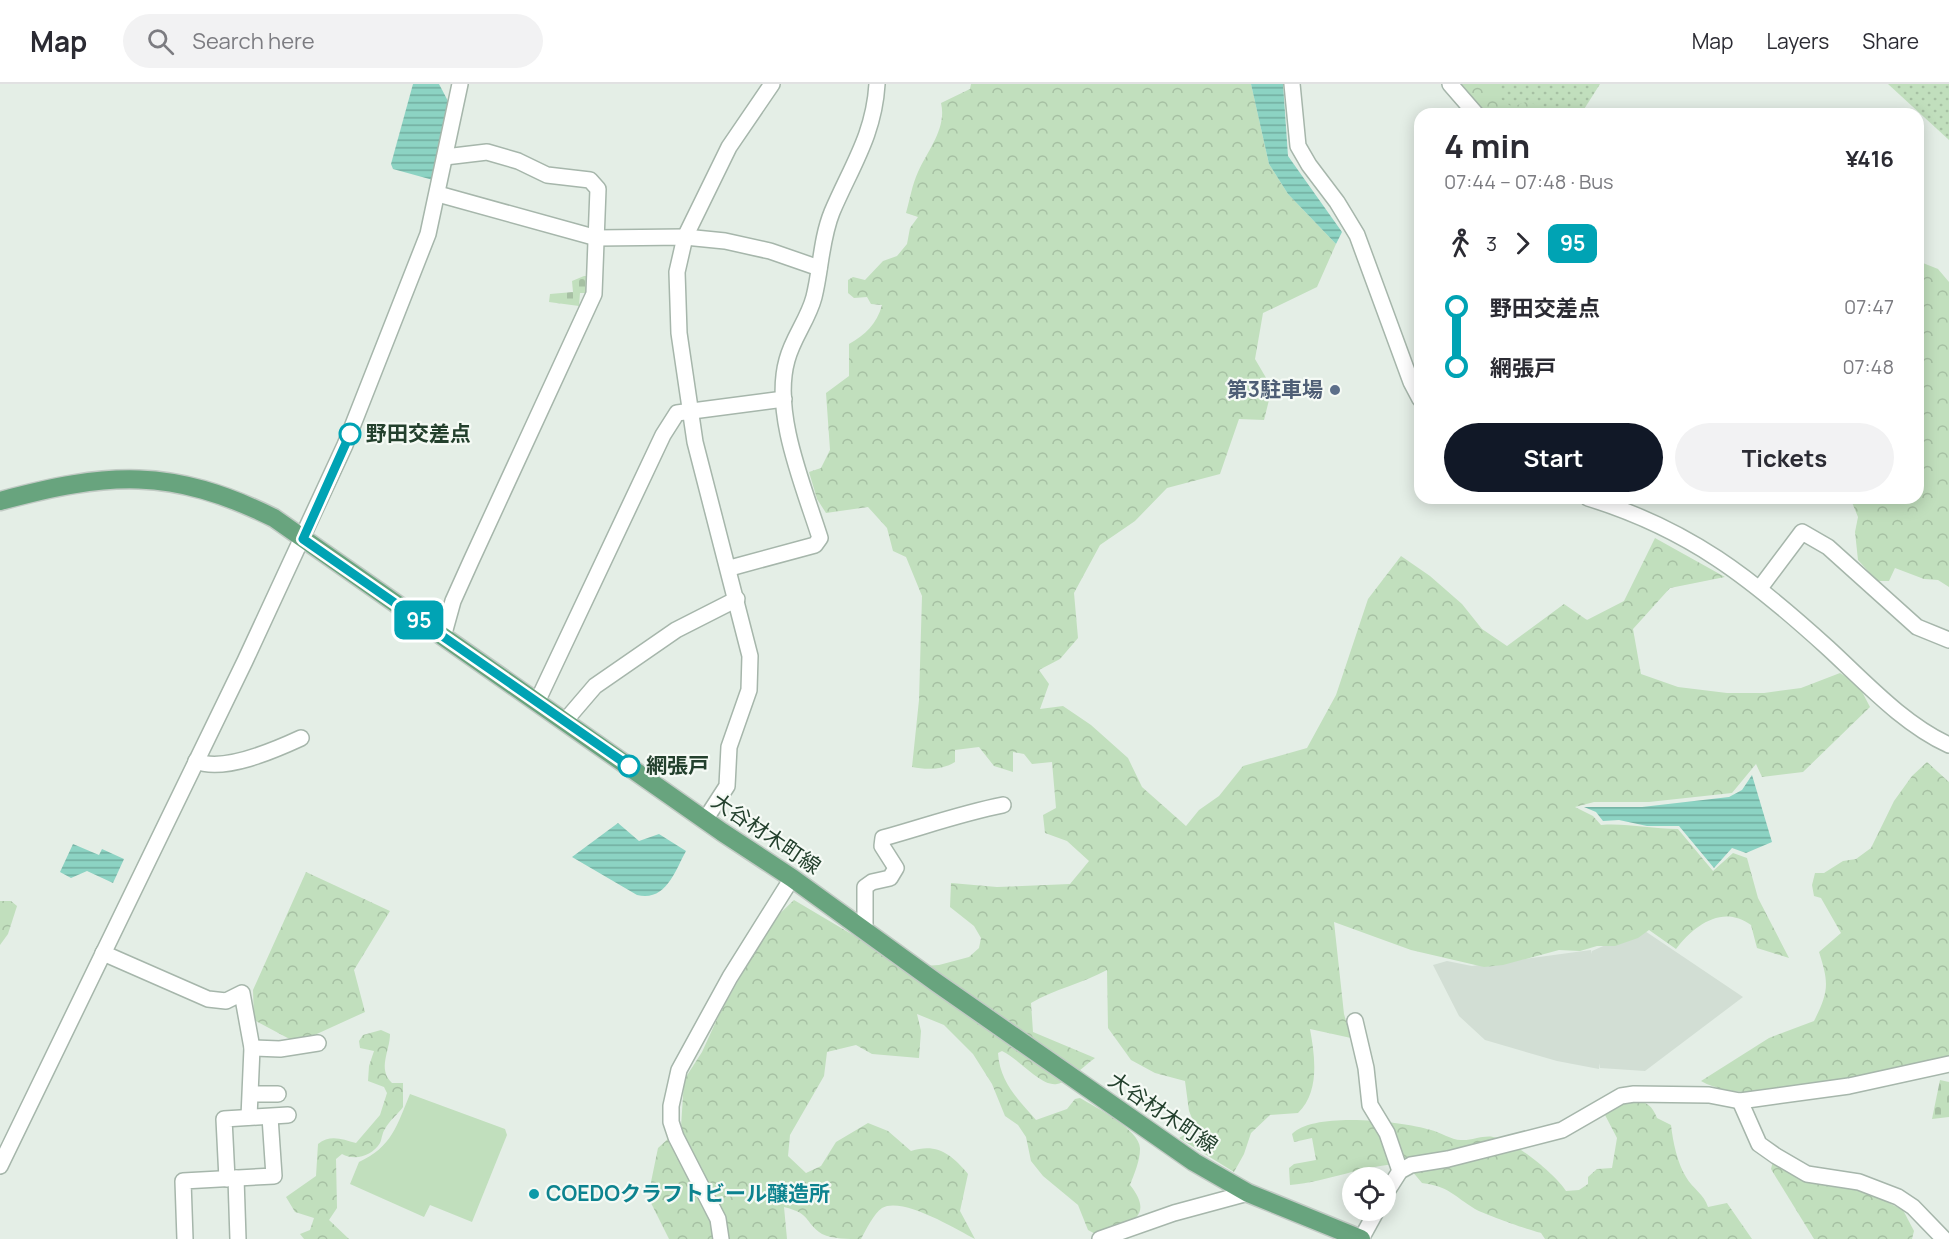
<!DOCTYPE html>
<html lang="en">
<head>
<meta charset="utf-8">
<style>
  body { margin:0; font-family:Manrope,"Noto Sans JP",sans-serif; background:#f2f2f3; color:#2b2b33; height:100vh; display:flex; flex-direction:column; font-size:22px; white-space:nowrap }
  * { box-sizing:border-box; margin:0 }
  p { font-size:20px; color:#7c7c81 }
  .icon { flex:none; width:33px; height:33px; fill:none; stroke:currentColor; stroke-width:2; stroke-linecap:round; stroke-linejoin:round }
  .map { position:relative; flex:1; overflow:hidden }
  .drawer { position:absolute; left:1414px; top:24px; width:510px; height:396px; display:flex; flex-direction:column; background:#fff; border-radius:18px; box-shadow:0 3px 15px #0003 }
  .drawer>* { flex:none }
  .badge { padding:0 12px; border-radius:9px; font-size:21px; line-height:39px }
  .buttons { position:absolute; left:1342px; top:1083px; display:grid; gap:12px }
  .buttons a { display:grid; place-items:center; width:54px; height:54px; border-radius:50%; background:#fff; box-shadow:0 3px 15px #0003; font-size:30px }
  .map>.badge { position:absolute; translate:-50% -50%; box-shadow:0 0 0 3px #fff }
  .legs { display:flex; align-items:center; gap:9px; height:66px; padding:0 30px; font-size:20px }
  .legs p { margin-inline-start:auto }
  .headline { display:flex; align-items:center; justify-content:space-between; height:102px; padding:0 30px }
  h1 { font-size:33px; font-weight:700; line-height:45px }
  .primary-button { display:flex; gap:12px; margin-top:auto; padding:12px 30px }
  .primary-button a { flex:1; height:69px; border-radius:36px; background:#111827; color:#fff; font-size:24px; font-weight:700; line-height:69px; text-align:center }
  .primary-button a+a { background:#f2f2f3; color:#2b2b33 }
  ul { padding:0 30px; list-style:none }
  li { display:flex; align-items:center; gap:21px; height:60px; font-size:22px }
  li i { display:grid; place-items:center; width:9px; height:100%; margin:0 8px; background:currentColor }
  li i::after { content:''; width:15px; height:15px; margin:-8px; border:4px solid; border-radius:50%; background:#fff }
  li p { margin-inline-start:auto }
  li:first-child i { background:linear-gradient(#0000 50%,currentColor 0) }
  li:last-child i { background:linear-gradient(currentColor 50%,#0000 0) }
  header { display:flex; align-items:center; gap:36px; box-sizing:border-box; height:84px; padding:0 30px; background:#fff; border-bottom:2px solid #e1e1e2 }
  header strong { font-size:28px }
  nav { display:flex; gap:33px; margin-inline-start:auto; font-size:21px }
  .search { width:420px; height:54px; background:#f2f2f3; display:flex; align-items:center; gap:15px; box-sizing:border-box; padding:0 21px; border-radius:33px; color:#7c7c81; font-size:22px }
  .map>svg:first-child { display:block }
  .built { fill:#d2ded4 }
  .grass { fill:url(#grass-dots) }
  .forest { fill:url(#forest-crowns) }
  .cemetery { fill:url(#cemetery-stones) }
  .pitch { fill:#c1dfbd }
  .water { fill:url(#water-rules) }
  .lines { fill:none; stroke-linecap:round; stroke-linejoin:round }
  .minor-casing { stroke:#a6b6ab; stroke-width:18 }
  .major-casing { stroke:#c1cac4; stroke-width:21 }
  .minor { stroke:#fff; stroke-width:15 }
  .major { stroke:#68a47e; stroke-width:18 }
  .line-1-casing { stroke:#fff; stroke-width:14 }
  .line-1 { stroke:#00a3b4; stroke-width:9 }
  .service-dot { fill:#5c6f8a; stroke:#f5faf5; stroke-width:2 }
  .stop-1-dot { fill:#fff; stroke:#00a3b4; stroke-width:3 }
  .culture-dot { fill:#0f9aa8; stroke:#f5faf5; stroke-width:2 }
  .labels { text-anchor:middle; stroke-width:4.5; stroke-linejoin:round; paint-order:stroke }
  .service-label { font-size:21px; font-weight:bold; fill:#4e5e75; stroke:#f5faf5; text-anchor:end }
  .stop-label { font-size:21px; font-weight:bold; fill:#23402d; stroke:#f5faf5; text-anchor:start }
  .street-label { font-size:21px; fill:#23402d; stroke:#f5faf5 }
  .culture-label { font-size:21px; font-weight:bold; fill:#0d838f; stroke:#f5faf5; text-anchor:start }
</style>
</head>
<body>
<header>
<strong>Map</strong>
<div class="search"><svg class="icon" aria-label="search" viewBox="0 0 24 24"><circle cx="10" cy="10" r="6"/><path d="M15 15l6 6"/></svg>Search here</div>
<nav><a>Map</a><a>Layers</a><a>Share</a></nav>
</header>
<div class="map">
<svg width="1949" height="1155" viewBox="0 0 1949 1155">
  <defs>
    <pattern id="grass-dots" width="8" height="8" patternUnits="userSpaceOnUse" patternTransform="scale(1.5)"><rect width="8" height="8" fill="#c1dfbd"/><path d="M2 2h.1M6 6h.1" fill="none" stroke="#a6c0a3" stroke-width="1.8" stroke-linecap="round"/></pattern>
    <pattern id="forest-crowns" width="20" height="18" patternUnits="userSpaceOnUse" patternTransform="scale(1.5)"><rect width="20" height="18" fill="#c1dfbd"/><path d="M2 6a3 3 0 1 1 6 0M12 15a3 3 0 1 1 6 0" fill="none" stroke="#a6c0a3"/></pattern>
    <pattern id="cemetery-stones" width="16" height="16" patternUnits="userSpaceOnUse" patternTransform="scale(1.5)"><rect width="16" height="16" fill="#c1dfbd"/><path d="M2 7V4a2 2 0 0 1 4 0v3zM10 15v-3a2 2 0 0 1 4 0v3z" fill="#a6c0a3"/></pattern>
    <pattern id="water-rules" width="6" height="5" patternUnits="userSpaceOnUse" patternTransform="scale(1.5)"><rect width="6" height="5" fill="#8cd3c3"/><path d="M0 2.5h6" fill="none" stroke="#72ad9f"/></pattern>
  </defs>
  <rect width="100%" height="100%" fill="#e4eee6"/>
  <path class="built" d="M1642,845L1743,913L1645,987L1600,984V979L1599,985L1557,977L1485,956L1459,932L1433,881L1447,877L1472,882L1591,866L1592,870V867Z"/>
  <g class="grass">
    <path d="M1455,0H1600L1581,30H1482Z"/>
    <path d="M1888,0H1949V56Z"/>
  </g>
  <g class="forest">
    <path d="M971,0H1251L1269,80L1288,110L1336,160L1317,203L1263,229L1255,275L1272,304L1264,336L1239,335L1220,390L1167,404L1135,437L1100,461L1074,509L1078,554L1060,575L1039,586L1049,600L1040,625L1063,622L1091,641L1128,674L1142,703L1186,742L1199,726L1219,712L1243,682L1307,664L1336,611L1368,515L1401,472L1430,492L1462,520L1482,545L1507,562L1564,520L1587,536L1624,517L1655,454L1725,493L1670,504L1633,545L1641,590L1678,603L1727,609H1764L1801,604L1840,589L1858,600L1870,623L1803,688L1762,693L1756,680L1732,709L1649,718H1594L1575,723L1593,732L1601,741C1627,739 1651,745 1678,745L1713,787L1733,769L1747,774L1758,814L1789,874L1757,864L1751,841C1723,820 1694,841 1676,865L1649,846L1638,854L1615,862H1597L1580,867L1559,866L1503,881L1484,883L1411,866L1334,838L1344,930L1351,954L1310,945C1315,973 1320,1008 1298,1029L1270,1031L1251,1049L1244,1070L1234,1088L1179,1054L1196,1044L1189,1027L1185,997L1155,989L1131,976L1108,944L1107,886C1083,899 1055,905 1031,919L1033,948L1095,974C1085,981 1069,998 1057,1000C1041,1003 1018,974 1002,967L998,969C1000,999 1018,1015 1036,1036L1067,1025L1075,1015L1080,1014C1095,1023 1141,1046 1140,1065C1140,1077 1134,1090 1130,1101C1157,1135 1126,1140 1099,1152L1088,1146L1078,1121L1043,1092L1031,1077L1026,1053L1018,1041L1005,1032L992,1000L973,970L944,941L917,930L921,947L919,974L872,970L856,961L827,968L824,992L790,1051L788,1072L806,1089L821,1082L836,1058L868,1039L888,1047L911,1067C937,1059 951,1070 968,1090L960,1127L975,1155C956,1145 902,1112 882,1124C874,1129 866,1146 861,1155C848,1155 833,1155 822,1150C803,1137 812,1130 784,1123L787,1155H669L651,1119V1098L658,1064L681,1043L684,996L702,968L718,933L770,839L794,816L907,883L939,881L969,873L979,864L981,854L974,842L950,823L951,799L997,803L1070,800L1089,777L1067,757L1045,749L1043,731L1056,724L1052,678L1032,680L1024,670L1013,668V688L994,682L979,663L955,666V678C942,686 927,686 912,683L919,616L922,512L906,473L893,467L887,444L868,423L826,429L817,415L809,388L821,384L830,366L826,309L849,292V260C865,251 877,240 882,221L871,220L867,213L854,214L848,209V196L853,193L865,196L883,177L897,172L907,160L910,144L918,133L906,129C910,115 912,101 918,88C928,66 947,44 941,19L970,5Z"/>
    <path d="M1441,0H1498L1501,15L1512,23L1526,18L1545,23L1547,28L1474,30Z"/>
    <path d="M1919,174L1923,179L1938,185L1949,198V503L1938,496L1924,495L1895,484L1889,497H1877L1858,476L1855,448L1858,433L1851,416L1815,417L1811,414H1918Z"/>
    <path d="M1927,678L1949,698V975C1882,979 1762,1031 1701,997L1769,954L1814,937C1829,907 1829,899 1819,868L1841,849L1821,814L1814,812L1812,801L1815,789H1824L1843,777L1856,775L1871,764L1894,717L1912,692Z"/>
    <path d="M306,788L390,827L354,886L365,928L297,959L254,936L253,906Z"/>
    <path d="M0,817H11L17,822L8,850L0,861Z"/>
    <path d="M381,946L390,950C390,967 377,985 392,999H403V1023C398,1030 389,1037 385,1045C382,1049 382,1055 380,1059C372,1072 355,1077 342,1070L336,1075L337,1124L329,1136L349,1155H304L300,1150L310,1146L314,1134L295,1128L286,1113L316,1092L318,1060C330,1050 342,1055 356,1059L380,1031L387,1009L384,1003L368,997L369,982L374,967L360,964L359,957L363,951Z"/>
    <path d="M1634,1017C1647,1017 1652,1022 1657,1034L1671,1041C1673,1058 1677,1078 1686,1093C1693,1105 1704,1110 1708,1123L1727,1119L1752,1155H1545L1541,1149C1531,1147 1484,1130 1475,1125C1454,1112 1448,1102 1422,1099L1406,1080C1367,1079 1329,1098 1290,1101L1289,1084L1294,1080L1316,1076L1312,1054L1294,1058L1292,1050C1313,1027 1402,1037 1431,1046C1440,1048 1451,1056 1461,1056C1471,1057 1483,1051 1493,1053C1514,1056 1555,1090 1566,1107L1579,1106L1588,1100V1093L1597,1085L1612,1084L1617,1054L1605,1031L1619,1020Z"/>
    <path d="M1773,1077L1849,1100L1871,1110L1903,1126L1914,1147L1912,1155H1814L1777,1095L1771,1085Z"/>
  </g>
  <g class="cemetery">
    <path d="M584,192H590L589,209H580L579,222L549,218L550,210L573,208L572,197Z"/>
    <path d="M1940,996L1949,998V1033L1932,1035Z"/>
  </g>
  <path class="pitch" d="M410,1010L505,1045L507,1051L472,1138L430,1121L424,1133L350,1100L359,1078C392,1063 397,1041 410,1010Z"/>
  <g class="water">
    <path d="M413,0H439L449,19L433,96L393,85L391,80Z"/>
    <path d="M1251,0H1283L1288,72L1342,148L1336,160L1288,110L1269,80Z"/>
    <path d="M1752,691L1772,758L1746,769L1732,764L1714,784L1679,742H1647L1619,736L1603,737L1596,728L1584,723H1642L1729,713L1742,706Z"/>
    <path d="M618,739L639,757L659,750L686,767C675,787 666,818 637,811L572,773Z"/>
    <path d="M73,760L99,771L102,765L124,775L113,799L87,787L71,794L60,788Z"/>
  </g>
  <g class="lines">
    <g class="minor-casing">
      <g id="minor">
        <path d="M1292,0L1298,62L1309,81L1337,118L1357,151L1411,298L1420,315"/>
        <path d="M1450,0L1476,30"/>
        <path d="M438,110L597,154L685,153L725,157L770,167L819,184"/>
        <path d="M1588,414C1689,445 1751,494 1828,564C1865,598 1903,640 1949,661"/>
        <path d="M730,484L815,461L820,454C804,403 772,329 787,276C793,253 808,236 814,213C821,185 821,155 832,128C851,83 874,51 877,0"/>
        <path d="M1760,504L1802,448L1828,463L1917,543L1949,556"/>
        <path d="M443,553L453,517L471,477L594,210L598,105L590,96L547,91L518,77L487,68L445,73"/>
        <path d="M537,618L663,351L677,329L784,315"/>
        <path d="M565,637L595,602L676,546L737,515"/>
        <path d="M196,677C223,689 275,666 301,654"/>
        <path d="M705,736L727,702L729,663L749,606L750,572L695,358L679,249L677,188L685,153L729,63L772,0"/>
        <path d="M865,848V803L872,798L890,794L896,784L882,762L883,754C923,743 962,729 1003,721"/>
        <path d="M103,869L208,915L226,917L242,909L252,964L249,1033"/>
        <path d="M1355,937L1366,984L1370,1021L1387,1049L1400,1087"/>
        <path d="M252,964L280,965L318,959"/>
        <path d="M251,1010H278"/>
        <path d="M1740,1017L1759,1060L1776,1072L1807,1090L1859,1098L1898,1113L1913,1123L1944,1155"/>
        <path d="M0,1082L245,577L345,361L428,150L460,0"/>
        <path d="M236,1094L238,1155"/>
        <path d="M227,1095L224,1035L288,1031"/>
        <path d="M1386,1109L1400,1087L1411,1081L1448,1075L1562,1046L1621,1012L1634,1010L1709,1011L1740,1017L1849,1002L1949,980"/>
        <path d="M185,1155L183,1097L274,1092L270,1033"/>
        <path d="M721,1155L718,1135L676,1053L671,1038V1022L679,986L730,893L792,794"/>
        <path d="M1100,1155L1174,1129L1248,1109"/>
        <path d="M1361,1155L1377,1126"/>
      </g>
    </g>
    <g class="major-casing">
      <path id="major" d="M0,417C108,388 171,383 274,434L722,748L792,794L937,899L1194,1078L1248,1109L1361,1155"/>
    </g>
    <use href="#minor" class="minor"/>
    <use href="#major" class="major"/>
  </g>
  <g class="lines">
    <g class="line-1-casing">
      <path id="line-1" d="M350,350L303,455L629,682"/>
    </g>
    <use href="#line-1" class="line-1"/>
  </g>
  <circle class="service-dot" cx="1335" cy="306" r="6"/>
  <g class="stop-1-dot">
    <circle cx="350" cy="350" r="10"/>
    <circle cx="629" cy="682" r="10"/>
  </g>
  <circle class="culture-dot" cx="534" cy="1110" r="6"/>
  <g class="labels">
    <g class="service-label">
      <text x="1323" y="313">第3駐車場</text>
    </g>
    <g class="stop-label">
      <text x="366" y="357">野田交差点</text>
      <text x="646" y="689">網張戸</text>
    </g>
    <g class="street-label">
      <text transform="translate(766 750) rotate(34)" y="7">大谷材木町線</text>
      <text transform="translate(1163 1029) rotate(34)" y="7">大谷材木町線</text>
    </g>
    <g class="culture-label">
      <text x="546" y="1117">COEDOクラフトビール醸造所</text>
    </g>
  </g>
</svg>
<div class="buttons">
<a><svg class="icon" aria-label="locate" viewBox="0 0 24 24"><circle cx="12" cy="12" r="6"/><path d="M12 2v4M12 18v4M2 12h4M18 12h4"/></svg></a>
</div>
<b class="badge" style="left:419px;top:536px;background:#00a3b4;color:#fff">95</b>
<section class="drawer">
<div class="headline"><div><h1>4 min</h1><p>07:44 – 07:48 · Bus</p></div><b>¥416</b></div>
<div class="legs"><svg class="icon" aria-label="walk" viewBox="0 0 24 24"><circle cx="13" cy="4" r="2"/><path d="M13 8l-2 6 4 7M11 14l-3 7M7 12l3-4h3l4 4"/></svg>3<svg class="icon" aria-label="forward" viewBox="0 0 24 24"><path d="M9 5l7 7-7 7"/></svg><b class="badge" style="background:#00a3b4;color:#fff">95</b></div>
<ul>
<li><i style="color:#00a3b4"></i><b>野田交差点</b><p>07:47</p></li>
<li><i style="color:#00a3b4"></i><b>網張戸</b><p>07:48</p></li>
</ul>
<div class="primary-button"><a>Start</a><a>Tickets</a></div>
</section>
</div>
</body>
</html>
